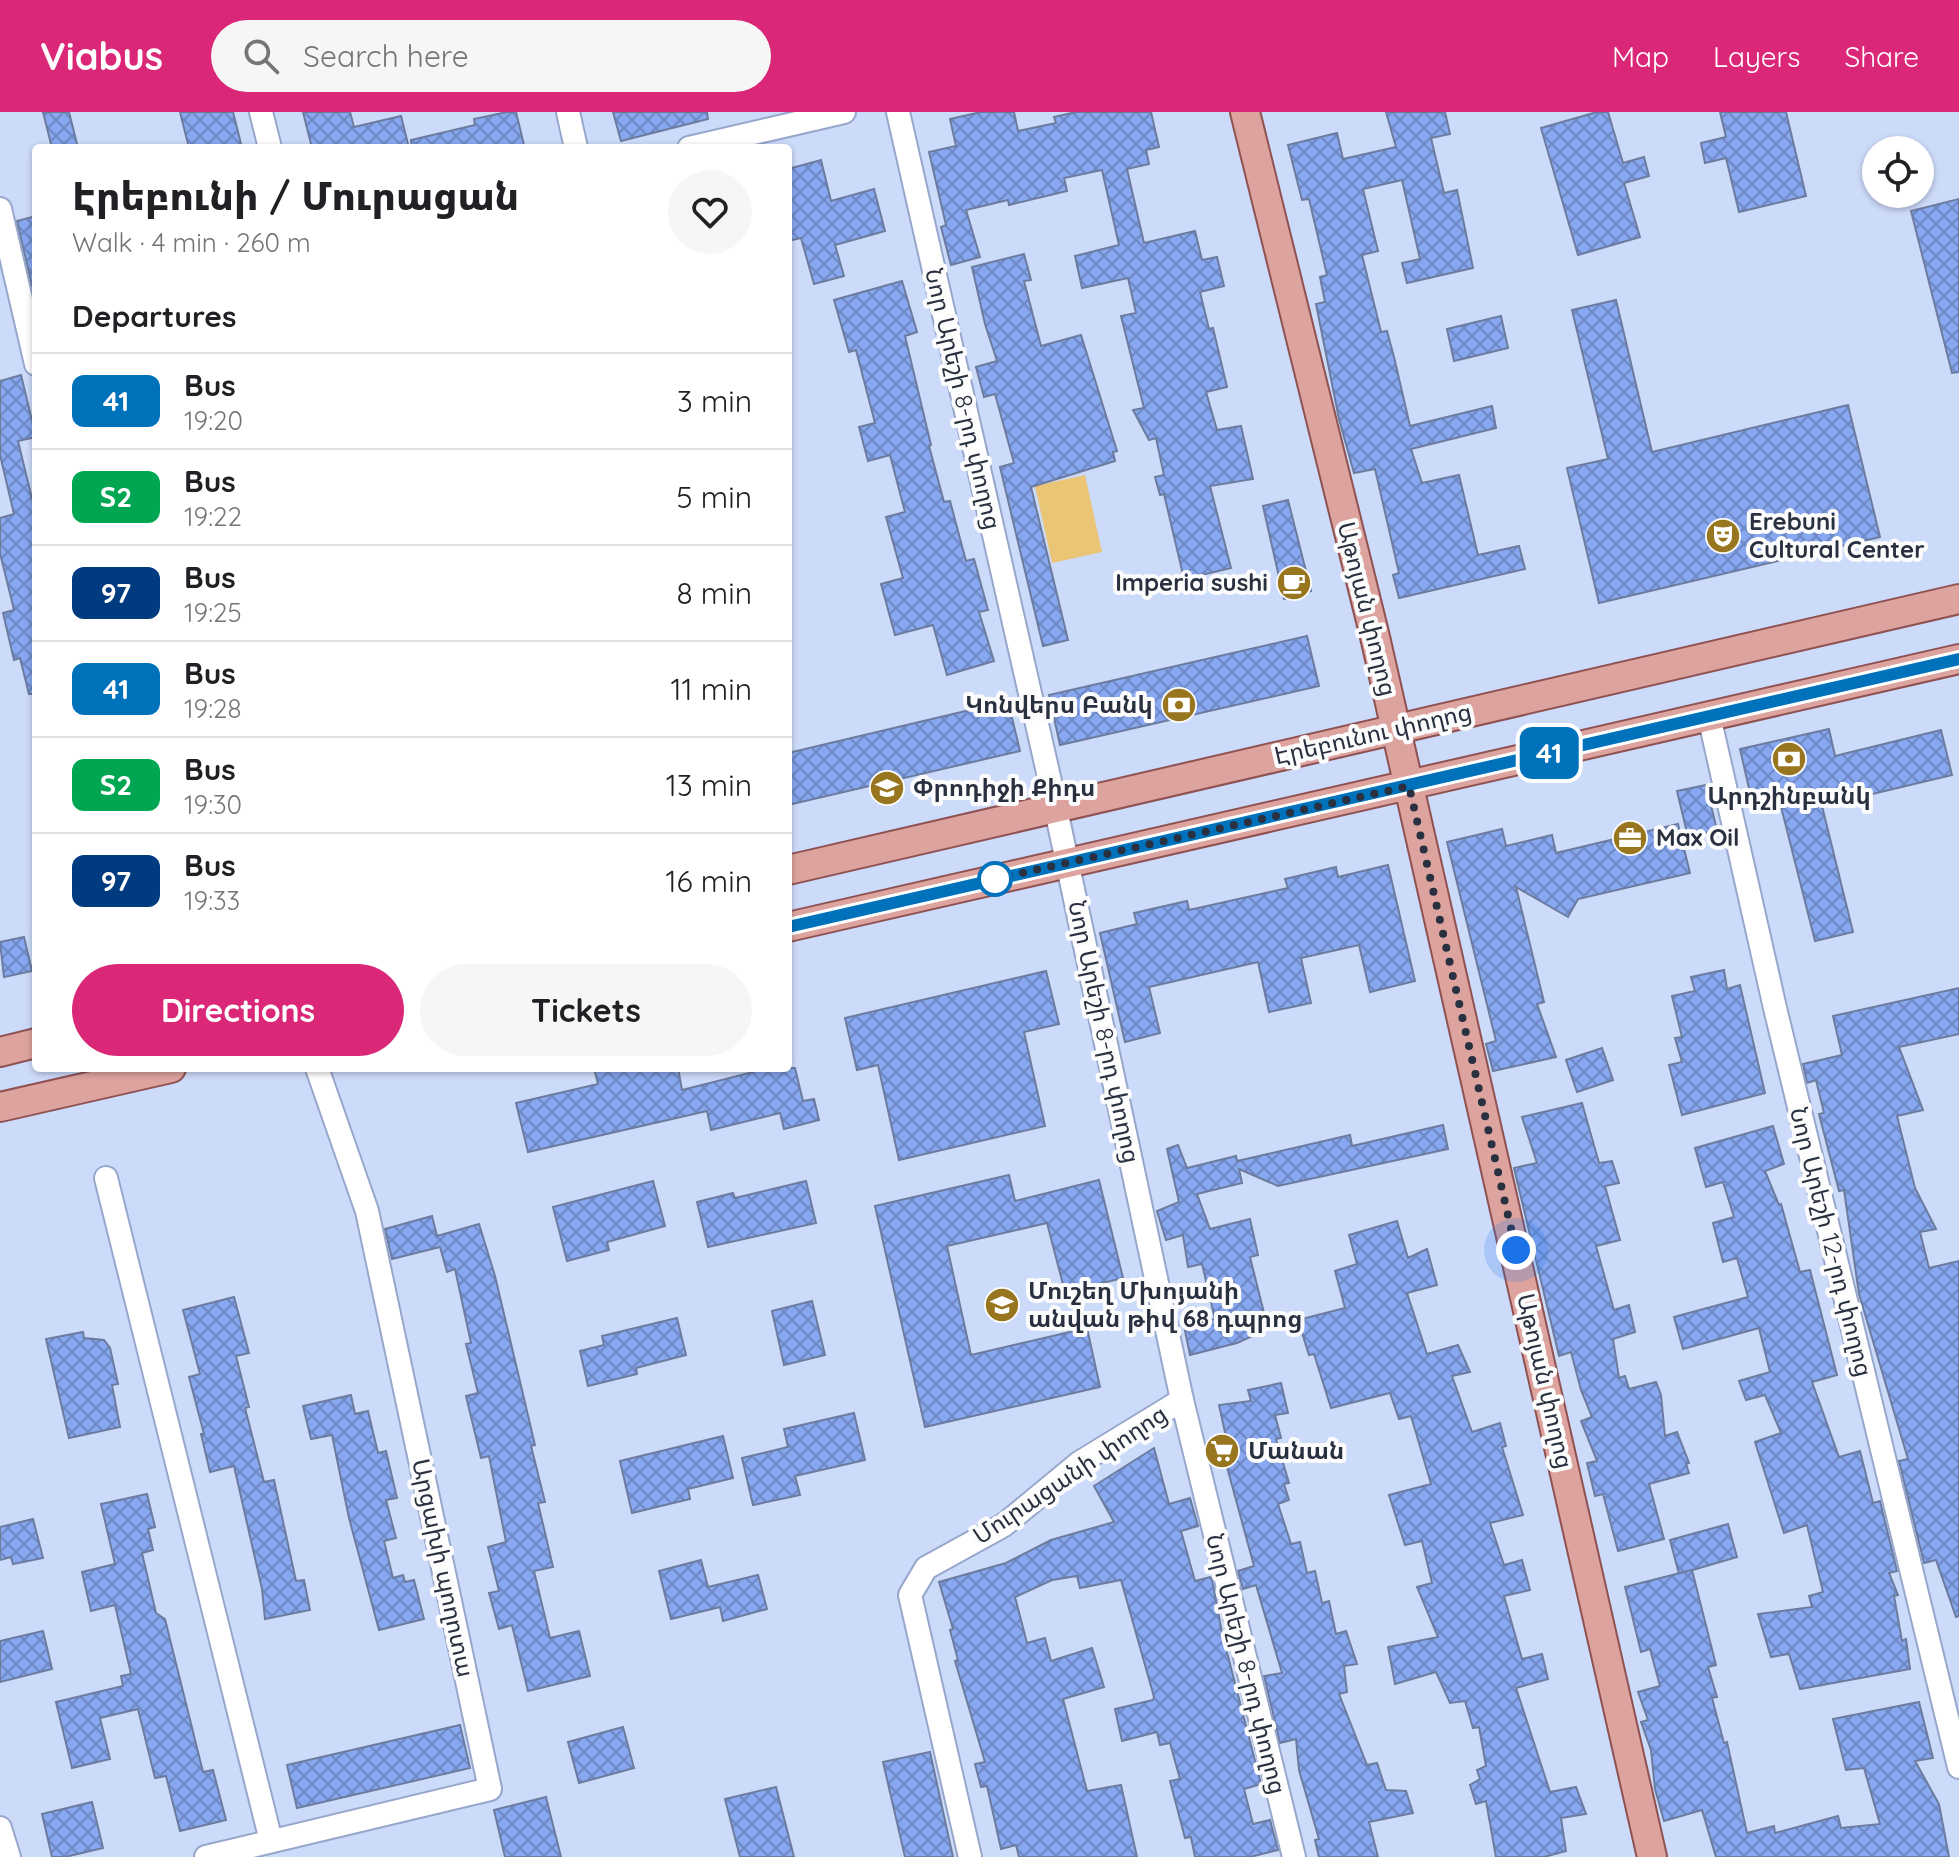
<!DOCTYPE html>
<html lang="en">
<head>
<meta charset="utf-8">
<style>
  body { margin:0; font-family:Quicksand,"Noto Sans Armenian",sans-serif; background:#f6f6f6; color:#202124; height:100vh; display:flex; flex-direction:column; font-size:30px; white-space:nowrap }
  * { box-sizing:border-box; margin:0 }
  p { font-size:26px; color:#757577 }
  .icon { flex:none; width:44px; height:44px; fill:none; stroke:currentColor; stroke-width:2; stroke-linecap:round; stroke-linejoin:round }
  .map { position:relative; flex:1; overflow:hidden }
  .side { position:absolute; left:32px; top:32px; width:760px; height:928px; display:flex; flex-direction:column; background:#fff; border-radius:8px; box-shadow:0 2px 6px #0004 }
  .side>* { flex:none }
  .badge { padding:0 16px; border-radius:12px; font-size:28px; line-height:52px }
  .buttons { position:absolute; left:1862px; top:24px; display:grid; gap:16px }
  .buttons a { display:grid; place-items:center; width:72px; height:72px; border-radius:50%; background:#fff; box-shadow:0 2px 6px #0004; font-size:40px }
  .you { position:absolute; width:40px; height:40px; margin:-20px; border:6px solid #fff; border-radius:50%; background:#1a73e8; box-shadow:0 0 0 12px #1a73e833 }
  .map>.badge { position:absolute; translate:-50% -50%; box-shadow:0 0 0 4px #fff }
  h2 { padding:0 40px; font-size:30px; line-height:72px }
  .round { display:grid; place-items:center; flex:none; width:84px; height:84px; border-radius:42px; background:#f6f6f6 }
  .head { display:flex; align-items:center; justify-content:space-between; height:136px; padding:0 40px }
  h1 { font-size:38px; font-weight:800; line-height:60px }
  .action { display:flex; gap:16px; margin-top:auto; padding:16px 40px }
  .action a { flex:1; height:92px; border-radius:48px; background:#db2777; color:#fff; font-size:32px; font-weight:800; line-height:92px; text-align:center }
  .action a+a { background:#f6f6f6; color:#202124 }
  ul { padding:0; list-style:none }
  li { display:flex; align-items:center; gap:24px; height:96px; padding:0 40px; border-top:2px solid #e0e0e0 }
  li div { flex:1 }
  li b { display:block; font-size:30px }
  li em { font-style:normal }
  li .badge { min-width:88px; font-weight:700; text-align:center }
  header { display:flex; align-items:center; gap:48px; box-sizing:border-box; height:112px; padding:0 40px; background:#db2777; color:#fff }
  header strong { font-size:38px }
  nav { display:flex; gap:44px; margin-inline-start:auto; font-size:28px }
  .search { width:560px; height:72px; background:#f6f6f6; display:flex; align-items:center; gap:20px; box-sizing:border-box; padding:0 28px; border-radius:44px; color:#757577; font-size:30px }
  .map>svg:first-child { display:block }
  .park { fill:#eac575 }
  .building { fill:url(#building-cross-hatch); stroke:#6c7c9e; stroke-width:2 }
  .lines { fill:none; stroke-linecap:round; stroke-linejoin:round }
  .minor-casing { stroke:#97a7cc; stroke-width:26 }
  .major-casing { stroke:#8f5253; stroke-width:32 }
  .minor { stroke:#fff; stroke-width:22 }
  .major { stroke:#dda39e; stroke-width:28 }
  .line-casing { stroke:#fff; stroke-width:18 }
  .line { stroke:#0072bc; stroke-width:12 }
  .walk { stroke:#29303f; stroke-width:8; stroke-dasharray:0 14.4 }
  .stop-dot { fill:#fff; stroke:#0072bc; stroke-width:4 }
  .labels { text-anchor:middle; stroke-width:8; stroke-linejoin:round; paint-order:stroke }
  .street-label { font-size:24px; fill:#29303f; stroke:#fcfcfc }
  .poi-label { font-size:24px; font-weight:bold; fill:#29303f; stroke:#fcfcfc; text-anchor:start }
</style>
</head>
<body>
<header>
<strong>Viabus</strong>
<div class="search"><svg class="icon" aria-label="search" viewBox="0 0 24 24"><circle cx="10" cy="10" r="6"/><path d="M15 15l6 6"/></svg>Search here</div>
<nav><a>Map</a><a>Layers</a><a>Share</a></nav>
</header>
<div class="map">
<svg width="1959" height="1745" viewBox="0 0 1959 1745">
  <defs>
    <pattern id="building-cross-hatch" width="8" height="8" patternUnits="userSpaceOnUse" patternTransform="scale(2)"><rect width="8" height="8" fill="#87a7f0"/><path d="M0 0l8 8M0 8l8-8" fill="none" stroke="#6e88c4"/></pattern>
  </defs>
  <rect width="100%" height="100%" fill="#cddbfa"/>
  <path class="park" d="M1085,363L1102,440L1052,451L1035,374Z"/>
  <g class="building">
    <path d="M43,0H69L78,36H52Z"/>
    <path d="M180,0H233L242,36H189Z"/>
    <path d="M303,0H350L354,15L401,4L409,36H312Z"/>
    <path d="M507,0H516L524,33L511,36H412L411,28L475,13L474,7Z"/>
    <path d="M613,0H707L708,7L621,29Z"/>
    <path d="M981,0H1014L1018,19L1056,11L1054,5L1076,0H1151L1159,35L1146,38L1149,52L1127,57L1144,131L1195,119L1202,148L1217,145L1224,174L1200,180L1209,217L1213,216L1227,275L1206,280L1217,318L1241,314L1253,367L1210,374L1231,456L1184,467L1164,382L1160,383L1155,365L1164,363L1156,326L1149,328L1133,298L1144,296L1121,204L1136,201L1128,166L1082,176L1075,144L1119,133L1102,58L1064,66L1067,79L1009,93L1008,88L966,98L980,145L951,153L941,115L946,113L929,40L956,34L950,7Z"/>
    <path d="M1386,0H1445L1450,22L1431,26L1444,81L1457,78L1473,156L1407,171L1402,151L1420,147L1402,68L1363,77L1378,139L1362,143L1381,220L1387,219L1394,245L1410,314L1492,294L1496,316L1411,337L1422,371L1459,363L1478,443L1519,434L1525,457L1399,486L1393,463L1399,461L1375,357L1354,361L1339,307L1316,192L1325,190L1320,165L1327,163L1309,87L1302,88L1288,33L1337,21L1343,47L1396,35Z"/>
    <path d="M1597,0H1608L1623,51L1644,45L1649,64L1624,71L1640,125L1578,143L1541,16Z"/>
    <path d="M1720,0H1786L1806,84L1739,100L1726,46L1705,51L1701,31L1726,25Z"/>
    <path d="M821,48L831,89L874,77L885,119L835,133L844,164L814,172L801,126L788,129V57Z"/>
    <path d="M1959,87V260L1952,261L1911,99Z"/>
    <path d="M36,104V173L32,174L17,109Z"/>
    <path d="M1024,142L1031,168L1024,169L1041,234L1081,223L1117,339L1113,340L1115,349L1031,375L1068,528L1043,534L1000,355L1014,351L995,282L984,285L976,255L997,249L985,212L972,155Z"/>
    <path d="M902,169L917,220L905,224L931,333L929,334L944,390L950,389L966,449L974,447L988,498L979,500L994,549L947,563L933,513L895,523L881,472L903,466L886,405L905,400L890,343L868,349L859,315L875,311L856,238L849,240L834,188Z"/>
    <path d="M1616,188L1652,340L1848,293L1880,425L1599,491L1567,356L1608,347L1572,198Z"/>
    <path d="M1501,204L1508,236L1454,249L1447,217Z"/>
    <path d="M21,263L36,325L18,329L36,403V582H29L20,546L14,548L3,501L14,498L0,441V406L14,402L0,343V269Z"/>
    <path d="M1288,388L1311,479L1284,487L1263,394Z"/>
    <path d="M1307,524L1319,574L1060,633L1049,583Z"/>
    <path d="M1008,589L1020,639L788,693V641Z"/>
    <path d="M1829,617L1835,644L1941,618L1952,663L1822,694L1853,820L1815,829L1777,679L1751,685L1740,637Z"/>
    <path d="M1706,673L1717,718L1688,725L1677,679Z"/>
    <path d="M1678,712L1690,761L1578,787L1568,805L1516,775L1544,890L1537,892L1556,945L1493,959L1486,932L1496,929L1447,730L1502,717L1506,734L1552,723L1556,741Z"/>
    <path d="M1388,753L1415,869L1370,880L1359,833L1301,846L1311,891L1269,900L1258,850L1149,875L1160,921L1125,930L1100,821L1137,812L1134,801L1187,789L1189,798L1288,776L1285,767L1336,755L1338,765Z"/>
    <path d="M24,825L32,859L4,865L0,830Z"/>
    <path d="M1724,858L1727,877L1740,873L1765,981L1682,1003L1669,953L1682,950L1675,926L1682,925L1672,884L1695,879L1691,865Z"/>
    <path d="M1046,859L1059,912L1024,920L1045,1014L899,1048L878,953L857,958L845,906Z"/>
    <path d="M1959,876V922L1899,935L1923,998L1897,1004L1915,1076L1936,1117L1920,1120L1929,1156L1959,1149V1504L1956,1505L1936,1448L1924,1451L1899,1349L1908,1347L1859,1182L1844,1078L1839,1079L1819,1002L1824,1001L1816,968L1807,971L1803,952L1842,943L1833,904Z"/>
    <path d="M1602,936L1613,968L1577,980L1566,948Z"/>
    <path d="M594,956H678L682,978L769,956H795L803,989L814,987L819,1008L784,1017L780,1001L711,1018L707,999L528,1040L516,991L598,972Z"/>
    <path d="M1582,991L1599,1051L1612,1049L1619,1071L1605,1074L1620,1128L1596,1134L1614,1198L1629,1193L1635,1220L1613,1227L1619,1266L1625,1264L1629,1277L1656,1270L1661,1283L1665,1324L1677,1320L1689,1351L1686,1352L1689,1361L1649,1372L1664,1427L1618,1439L1603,1382L1595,1384L1587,1351L1597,1349L1581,1309L1592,1305L1581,1278L1571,1240L1559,1244L1514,1056L1537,1051L1522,1005Z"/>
    <path d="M1443,1013L1448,1037L1278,1074L1239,1057L1242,1071L1197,1082L1210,1117L1250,1107L1258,1143L1250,1145L1268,1217L1237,1231L1190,1243L1184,1214L1215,1207L1202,1152L1188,1155L1183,1123L1166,1128L1157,1099L1179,1090L1167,1037L1178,1033L1187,1056L1236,1044L1237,1049L1350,1023L1352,1034Z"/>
    <path d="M1773,1014L1784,1052L1765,1059L1779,1093L1781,1092L1800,1160L1810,1158L1837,1263L1812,1270L1839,1345L1860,1339L1873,1391L1880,1389L1897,1459L1889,1461L1898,1483L1894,1484L1902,1529L1906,1527L1910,1557L1800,1577L1789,1542L1771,1545L1758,1502L1812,1495L1809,1484L1823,1480L1807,1413L1784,1421L1755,1330L1781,1321L1765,1283L1746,1288L1739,1269L1770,1260L1759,1216L1683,1237L1674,1205L1748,1185L1737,1146L1723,1150L1713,1111L1734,1105L1723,1070L1706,1075L1695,1036Z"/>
    <path d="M1009,1063L1015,1089L1099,1068L1123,1166L1065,1180L1047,1111L947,1134L971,1243L1087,1216L1100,1275L925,1315L875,1094Z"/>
    <path d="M653,1069L665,1114L607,1130L609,1138L567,1149L553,1095Z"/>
    <path d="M806,1069L816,1111L708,1135L697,1090L733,1081L735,1086Z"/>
    <path d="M432,1104L437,1124L479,1112L495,1164L535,1333L531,1334L545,1390L538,1391L553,1455L534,1459L550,1526L579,1519L590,1564L528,1579L512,1513L499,1517L489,1481L499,1479L488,1435L506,1430L489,1344L481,1346L466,1284L478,1281L466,1232L471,1231L455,1157L447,1160L440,1135L392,1147L385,1117Z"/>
    <path d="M1397,1109L1408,1146L1427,1137L1437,1173L1407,1181L1427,1242L1458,1233L1470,1260L1452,1264L1472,1320L1500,1311L1506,1334L1502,1335L1523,1403L1490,1411L1504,1453L1522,1448L1530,1478L1504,1484L1522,1547L1542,1542L1548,1567L1516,1576L1550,1680L1576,1675L1586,1702L1561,1706L1566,1739L1544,1745H1496L1486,1689L1476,1692L1470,1673L1480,1667L1477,1658L1486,1654L1479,1615L1473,1616L1465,1589L1450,1591L1436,1560L1395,1572L1388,1535L1438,1525L1417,1475L1432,1471L1422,1429L1405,1433L1389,1383L1431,1372L1411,1304L1399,1307L1390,1281L1331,1296L1314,1242L1309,1243L1298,1208L1345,1196L1335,1159L1357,1152L1349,1123Z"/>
    <path d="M234,1185L249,1241L236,1244L249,1295L245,1296L264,1370L274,1368L296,1469L304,1468L310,1498L265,1507L262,1477L234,1354L210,1360L201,1322H204L189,1265L200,1262L183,1198Z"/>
    <path d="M812,1189L825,1243L784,1253L772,1199Z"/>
    <path d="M677,1206L686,1243L636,1256L637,1262L588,1274L580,1239L604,1233L602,1224Z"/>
    <path d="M83,1220L84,1226L104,1228L110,1236L118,1272L112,1273L120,1315L69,1326L46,1227Z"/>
    <path d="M1281,1271L1288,1301L1275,1303L1281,1326L1276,1327L1289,1371L1284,1372L1289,1388L1278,1392L1291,1432L1300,1430L1307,1461L1315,1459L1322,1491L1329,1489L1336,1522L1346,1519L1357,1552L1344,1554L1347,1580L1339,1582L1367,1653L1377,1651L1386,1678L1406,1679L1413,1701L1369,1710L1378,1745H1319L1315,1728L1319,1727L1299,1658L1296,1627L1280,1631L1264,1564L1282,1561L1256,1473L1243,1477L1238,1459L1254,1454L1224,1344L1230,1343L1219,1293L1251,1289L1248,1278Z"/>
    <path d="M351,1283L355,1302L368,1299L378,1341L386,1339L397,1386L386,1388L396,1426L384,1429L393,1466L403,1463L405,1470L414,1468L424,1507L379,1518L349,1406L332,1323L311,1327L303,1294Z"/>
    <path d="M854,1301L865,1348L795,1364L800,1383L753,1393L742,1346L788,1335L784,1317Z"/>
    <path d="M723,1324L733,1366L688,1377L690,1387L632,1401L620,1349Z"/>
    <path d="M1154,1336L1169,1392L1190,1386L1198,1414L1181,1419L1195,1469L1210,1465L1212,1467L1222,1521L1261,1672L1244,1677L1253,1712L1270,1708L1278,1738L1250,1745H1195L1191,1725L1185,1726L1170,1669L1180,1667L1170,1631L1160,1633L1157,1620L1122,1629L1115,1597L1153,1588L1154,1585L1121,1468L1080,1476L1077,1464L1052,1468L1015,1485L1027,1531L1045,1526L1051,1549L1092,1536L1104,1575L1063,1587L1087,1679L1121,1673L1137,1745H1019L1016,1733L1001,1737L987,1674L981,1675L975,1652L985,1650L955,1549L958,1548L950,1518L953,1517L939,1470L1006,1451L1051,1428L1114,1410L1094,1374Z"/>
    <path d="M147,1382L155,1415L148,1417L153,1438L142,1441L156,1501L165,1507L203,1660L213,1658L226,1708L180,1719L166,1664L155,1666L138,1597L100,1606L110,1647L72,1656L56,1590L123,1574L121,1564L131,1562L115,1493L91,1499L82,1460L115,1452L101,1392Z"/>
    <path d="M33,1407L43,1446L13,1452L11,1445L0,1448V1415Z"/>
    <path d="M1728,1412L1737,1445L1679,1462L1670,1428Z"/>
    <path d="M701,1448L708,1475L758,1463L767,1497L723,1509L720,1495L671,1507L659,1459Z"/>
    <path d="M1692,1458L1716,1553L1708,1555L1717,1585L1712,1586L1724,1631L1727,1630L1747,1721L1774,1714L1775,1721L1838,1704L1841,1716L1880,1712L1864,1656L1846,1658L1833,1607L1919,1590L1933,1646L1915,1649L1939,1692L1949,1745H1716L1702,1698L1664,1709L1655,1677L1651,1638L1641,1610L1648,1608L1638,1580L1660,1574L1650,1537L1641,1540L1625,1475Z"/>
    <path d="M43,1519L52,1557L0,1570V1529Z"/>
    <path d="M460,1613L470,1656L297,1696L287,1653Z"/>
    <path d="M623,1615L634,1656L579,1671L568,1630Z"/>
    <path d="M930,1640L953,1745H905L883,1650Z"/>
    <path d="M776,1675L794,1745H740L725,1687Z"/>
    <path d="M546,1685L561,1745H505L494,1698Z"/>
    <path d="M92,1690L103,1736L65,1745H52L42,1702Z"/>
  </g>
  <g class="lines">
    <g class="minor-casing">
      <g id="minor">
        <path d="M261,0L270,36"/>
        <path d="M568,0L576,36"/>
        <path d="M898,0L1049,665L1182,1288L1294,1745"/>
        <path d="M689,36L844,0"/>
        <path d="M0,97L36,252"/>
        <path d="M1709,604L1775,896L1959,1655"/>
        <path d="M106,1066L271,1729"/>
        <path d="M0,1716L9,1745"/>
        <path d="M206,1745L490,1677L367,1099L317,956"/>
        <path d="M970,1745L910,1483L926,1456L1004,1413L1079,1351L1182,1288"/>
      </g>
    </g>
    <g class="major-casing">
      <g id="major">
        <path d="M1245,0L1375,525L1652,1745"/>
        <path d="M788,758L1959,487"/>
        <path d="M788,815L1959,547"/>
        <path d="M0,940L36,931"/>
        <path d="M0,995L171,956"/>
      </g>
    </g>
    <use href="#minor" class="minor"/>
    <use href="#major" class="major"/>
  </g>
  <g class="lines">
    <g class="line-casing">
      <path id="line" d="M788,815L1959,547"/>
    </g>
    <use href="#line" class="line"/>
    <path class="walk" d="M995,767L1409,674L1516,1138"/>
  </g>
  <defs>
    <g id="theatre-disc" transform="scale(1.8)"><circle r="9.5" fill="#98751f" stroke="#fcfcfc"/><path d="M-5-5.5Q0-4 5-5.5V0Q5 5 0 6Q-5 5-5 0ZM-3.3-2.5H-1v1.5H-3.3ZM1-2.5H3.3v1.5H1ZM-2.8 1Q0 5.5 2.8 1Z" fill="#fff"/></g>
    <g id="cafe-disc" transform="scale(1.8)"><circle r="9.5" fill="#98751f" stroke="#fcfcfc"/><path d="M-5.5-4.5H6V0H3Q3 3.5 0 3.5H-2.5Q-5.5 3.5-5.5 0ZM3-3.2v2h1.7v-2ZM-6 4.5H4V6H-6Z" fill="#fff"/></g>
    <g id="bank-disc" transform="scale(1.8)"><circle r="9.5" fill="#98751f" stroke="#fcfcfc"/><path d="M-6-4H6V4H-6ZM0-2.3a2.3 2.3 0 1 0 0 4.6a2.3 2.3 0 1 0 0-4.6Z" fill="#fff"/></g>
    <g id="school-disc" transform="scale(1.8)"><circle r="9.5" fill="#98751f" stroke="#fcfcfc"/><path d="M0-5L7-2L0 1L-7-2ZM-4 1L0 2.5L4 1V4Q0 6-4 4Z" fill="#fff"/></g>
    <g id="office-disc" transform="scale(1.8)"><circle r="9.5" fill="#98751f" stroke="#fcfcfc"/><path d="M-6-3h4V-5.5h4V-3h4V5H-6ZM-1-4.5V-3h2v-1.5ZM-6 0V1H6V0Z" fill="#fff"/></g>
    <g id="supermarket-disc" transform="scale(1.8)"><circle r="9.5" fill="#98751f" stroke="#fcfcfc"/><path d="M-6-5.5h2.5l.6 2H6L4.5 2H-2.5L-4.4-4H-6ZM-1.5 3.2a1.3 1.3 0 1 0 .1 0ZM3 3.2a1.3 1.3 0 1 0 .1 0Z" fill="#fff"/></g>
  </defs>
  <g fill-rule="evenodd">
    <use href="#theatre-disc" x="1723" y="424"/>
    <use href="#cafe-disc" x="1294" y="471"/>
    <use href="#bank-disc" x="1179" y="593"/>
    <use href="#bank-disc" x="1789" y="647"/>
    <use href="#school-disc" x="887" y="676"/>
    <use href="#office-disc" x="1630" y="726"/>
    <use href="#school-disc" x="1002" y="1193"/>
    <use href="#supermarket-disc" x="1222" y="1339"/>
  </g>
  <circle class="stop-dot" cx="995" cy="767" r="16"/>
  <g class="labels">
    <g class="street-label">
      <text transform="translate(963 287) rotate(77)" y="8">Նոր Արեշի 8-րդ փողոց</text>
      <text transform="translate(1367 497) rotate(76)" y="8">Աթոյան փողոց</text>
      <text transform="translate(1373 622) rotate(-13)" y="8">Էրեբունու փողոց</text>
      <text transform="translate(1104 920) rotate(78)" y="8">Նոր Արեշի 8-րդ փողոց</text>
      <text transform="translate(1831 1130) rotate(76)" y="8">Նոր Արեշի 12-րդ փողոց</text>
      <text transform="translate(1545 1269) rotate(77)" y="8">Աթոյան փողոց</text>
      <text transform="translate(1070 1363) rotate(-34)" y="8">Մուրացանի փողոց</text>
      <text transform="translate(443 1456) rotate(78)" y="8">Արցախի պողոտա</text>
      <text transform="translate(1246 1552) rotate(76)" y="8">Նոր Արեշի 8-րդ փողոց</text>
    </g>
    <g class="poi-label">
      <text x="1749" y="418">Erebuni<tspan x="1749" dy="28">Cultural Center</tspan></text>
      <text x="1268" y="479" text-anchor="end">Imperia sushi</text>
      <text x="1153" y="601" text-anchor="end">Կոնվերս Բանկ</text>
      <text x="913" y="684">Փրոդիջի Քիդս</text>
      <text x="1789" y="692" text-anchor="middle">Արդշինբանկ</text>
      <text x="1656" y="734">Max Oil</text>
      <text x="1028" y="1187">Մուշեղ Մխոյանի<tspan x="1028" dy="28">անվան թիվ 68 դպրոց</tspan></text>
      <text x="1248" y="1347">Մանան</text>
    </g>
  </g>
</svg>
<div class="buttons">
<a><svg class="icon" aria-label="locate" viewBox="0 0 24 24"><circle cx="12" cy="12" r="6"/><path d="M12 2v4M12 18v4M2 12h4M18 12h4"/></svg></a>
</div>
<div class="you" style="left:1516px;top:1138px"></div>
<b class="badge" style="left:1549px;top:641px;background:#0072bc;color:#fff">41</b>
<section class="side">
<div class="head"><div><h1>Էրեբունի / Մուրացան</h1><p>Walk · 4 min · 260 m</p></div><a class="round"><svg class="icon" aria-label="heart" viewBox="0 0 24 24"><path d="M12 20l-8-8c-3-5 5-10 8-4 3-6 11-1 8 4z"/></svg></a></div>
<h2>Departures</h2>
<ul>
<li><span class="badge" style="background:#0072bc;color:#fff">41</span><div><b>Bus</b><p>19:20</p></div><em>3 min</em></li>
<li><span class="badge" style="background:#00a651;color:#fff">Տ2</span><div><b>Bus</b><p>19:22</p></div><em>5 min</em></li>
<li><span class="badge" style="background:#003b80;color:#fff">97</span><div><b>Bus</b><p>19:25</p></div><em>8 min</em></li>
<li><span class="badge" style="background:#0072bc;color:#fff">41</span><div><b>Bus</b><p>19:28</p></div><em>11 min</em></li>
<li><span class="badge" style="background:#00a651;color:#fff">Տ2</span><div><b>Bus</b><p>19:30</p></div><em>13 min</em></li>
<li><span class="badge" style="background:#003b80;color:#fff">97</span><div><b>Bus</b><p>19:33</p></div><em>16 min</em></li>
</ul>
<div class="action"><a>Directions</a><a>Tickets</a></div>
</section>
</div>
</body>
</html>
